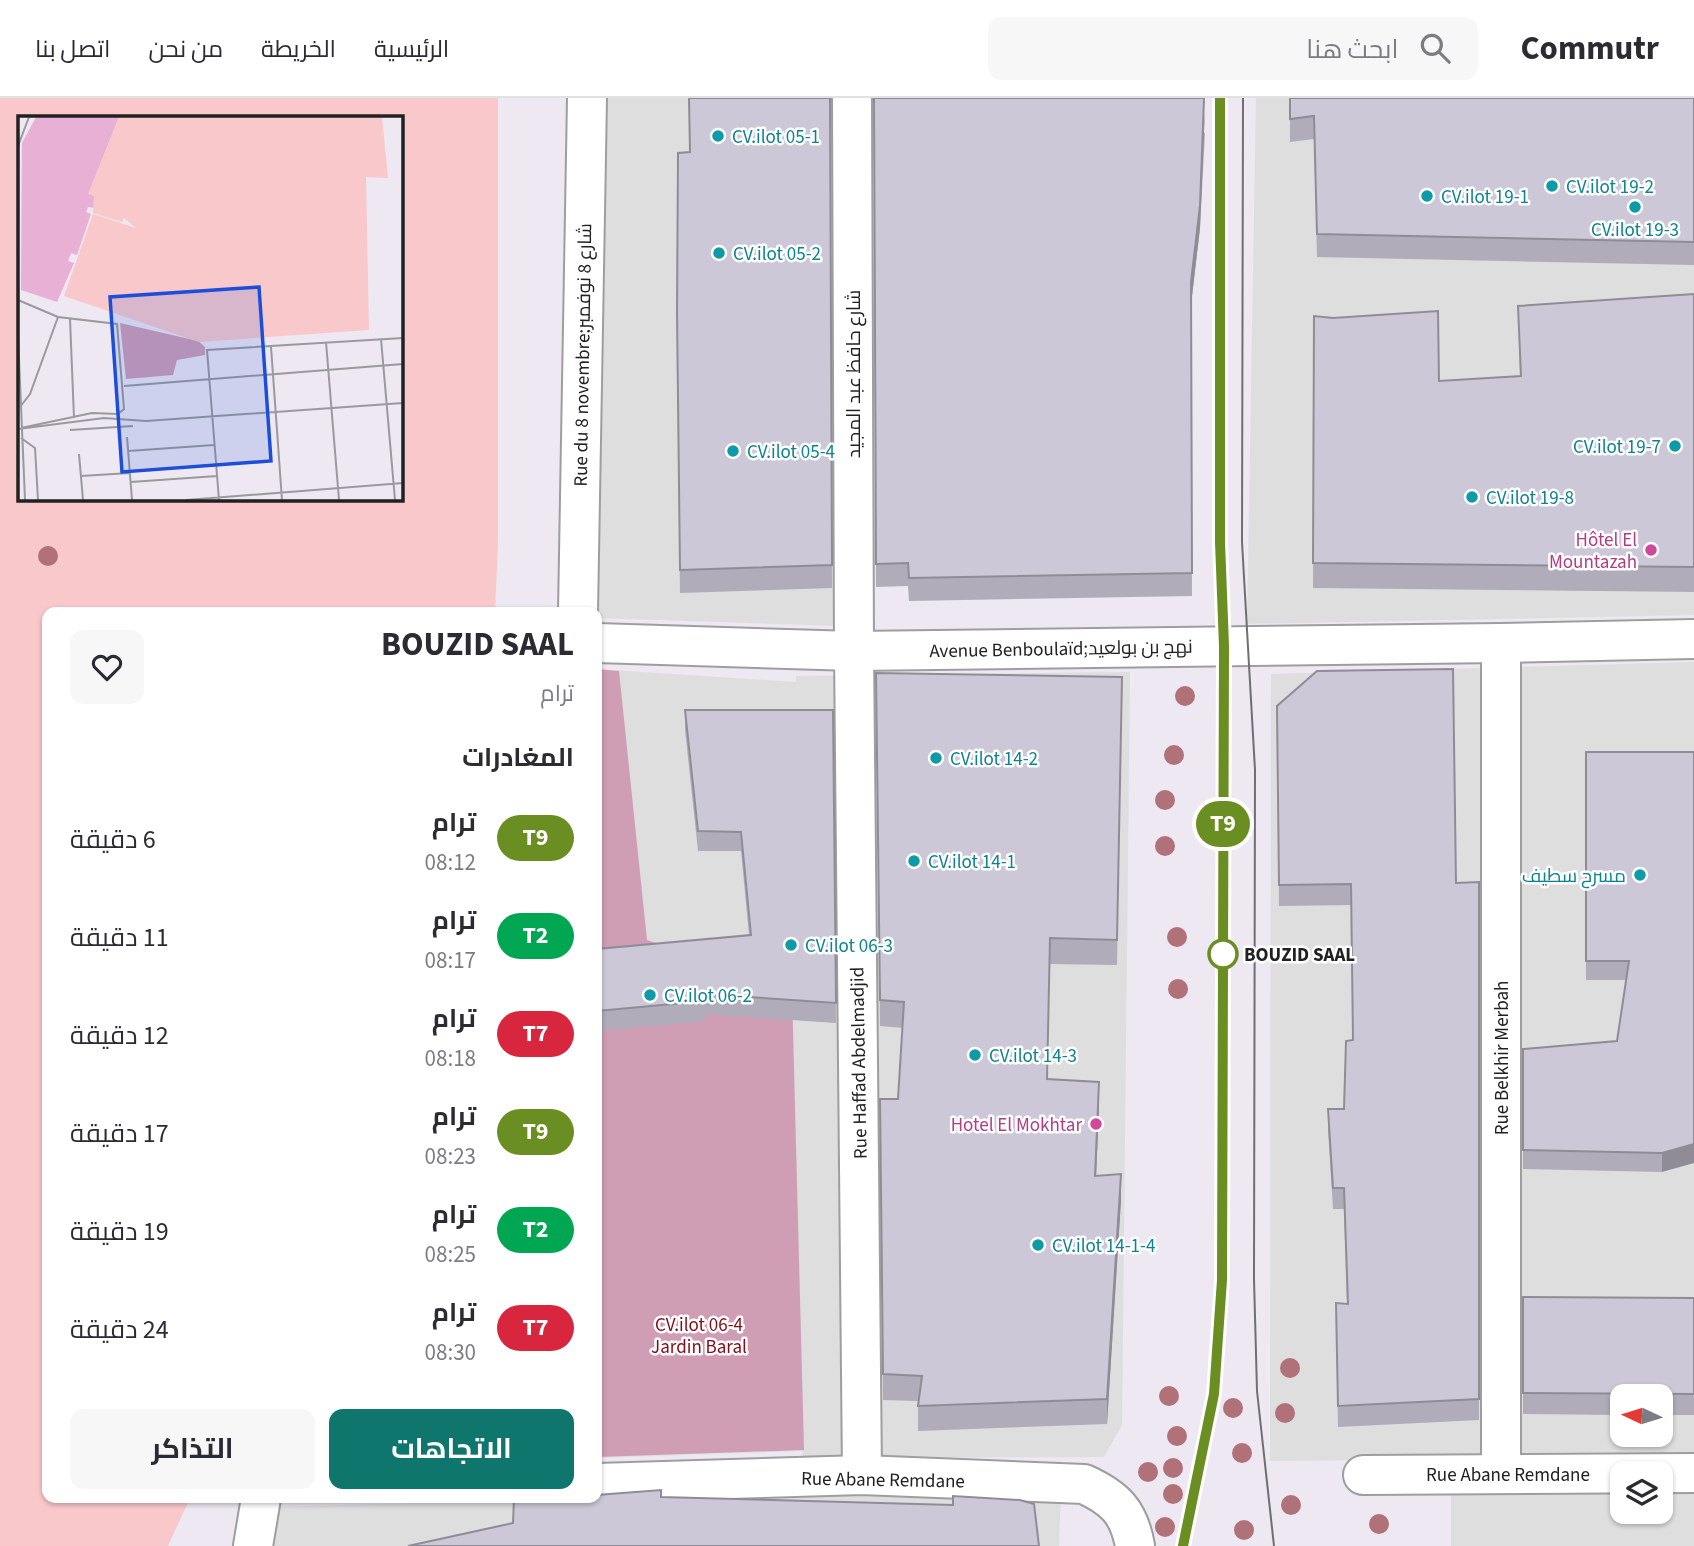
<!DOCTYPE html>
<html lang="ar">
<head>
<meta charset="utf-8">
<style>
  body { margin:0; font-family:"Source Sans 3",Cairo,sans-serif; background:#f7f7f7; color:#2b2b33; direction:rtl; height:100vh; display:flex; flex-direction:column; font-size:26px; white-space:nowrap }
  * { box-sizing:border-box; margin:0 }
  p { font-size:23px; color:#7c7c81 }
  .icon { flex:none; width:38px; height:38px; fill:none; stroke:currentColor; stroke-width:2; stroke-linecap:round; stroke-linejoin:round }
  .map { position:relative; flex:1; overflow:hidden; direction:ltr }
  .drawer { position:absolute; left:42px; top:509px; width:560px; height:896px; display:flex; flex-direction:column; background:#fff; border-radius:14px; box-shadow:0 2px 5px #0004; direction:rtl }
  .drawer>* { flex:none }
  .badge { padding:0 14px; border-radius:23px; font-size:24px; line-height:46px }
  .needle { width:46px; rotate:274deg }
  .buttons { position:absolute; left:1610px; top:1286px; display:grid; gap:14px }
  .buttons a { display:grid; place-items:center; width:63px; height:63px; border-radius:14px; background:#fff; box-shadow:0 2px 5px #0004; font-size:35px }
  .map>.badge { position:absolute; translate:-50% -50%; box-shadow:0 0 0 4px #fff }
  h2 { padding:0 28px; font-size:26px; line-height:63px }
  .round { display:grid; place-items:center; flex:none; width:74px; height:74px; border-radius:14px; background:#f7f7f7 }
  .head { display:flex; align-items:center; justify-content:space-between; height:119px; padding:0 28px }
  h1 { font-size:33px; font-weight:700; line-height:52px }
  .action { display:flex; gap:14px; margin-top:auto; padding:14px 28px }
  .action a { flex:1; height:80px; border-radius:14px; background:#0f766e; color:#fff; font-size:28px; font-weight:700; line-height:80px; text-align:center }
  .action a+a { background:#f7f7f7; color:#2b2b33 }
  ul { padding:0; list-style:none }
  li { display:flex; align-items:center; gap:21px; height:98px; padding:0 28px }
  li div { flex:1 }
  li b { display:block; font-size:26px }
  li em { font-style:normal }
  li .badge { min-width:77px; font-weight:700; text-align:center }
  header { display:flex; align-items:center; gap:42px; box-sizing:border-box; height:98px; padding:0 35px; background:#fff; border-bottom:2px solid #e1e1e2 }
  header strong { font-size:33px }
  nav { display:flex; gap:38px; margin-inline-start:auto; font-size:24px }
  .search { width:490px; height:63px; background:#f7f7f7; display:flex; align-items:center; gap:18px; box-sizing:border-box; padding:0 24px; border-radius:14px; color:#7c7c81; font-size:26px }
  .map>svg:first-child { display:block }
  .residential { fill:#dededf; fill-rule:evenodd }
  .forest { fill:#cf9eb4 }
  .park { fill:#f9c8cb; fill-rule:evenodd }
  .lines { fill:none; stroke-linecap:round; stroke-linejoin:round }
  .minor-casing { stroke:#9e9e9e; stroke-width:42 }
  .minor { stroke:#fff; stroke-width:38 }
  .tram { stroke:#6f6f6f; stroke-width:2 }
  .tree { fill:#b17179 }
  .wall { fill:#b0acba }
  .shaded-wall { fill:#908c97 }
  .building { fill:#cdc8d8; stroke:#908c97; stroke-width:2 }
  .line-casing { stroke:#fff; stroke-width:16 }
  .line { stroke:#6b8e23; stroke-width:10 }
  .culture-dot { fill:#0f9aa8; stroke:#fff; stroke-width:2.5 }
  .hotel-dot { fill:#d1479c; stroke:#fff; stroke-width:2.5 }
  .stop-dot { fill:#fff; stroke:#6b8e23; stroke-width:3.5 }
  .labels { text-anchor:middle; stroke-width:5; stroke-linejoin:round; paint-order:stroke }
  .culture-label { font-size:19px; fill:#0d838f; stroke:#fff; text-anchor:start }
  .street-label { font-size:19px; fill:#212121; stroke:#fff }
  .hotel-label { font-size:19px; fill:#b23c85; stroke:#fff; text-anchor:end }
  .stop-label { font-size:19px; font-weight:bold; fill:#212121; stroke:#fff; text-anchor:start }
  .park-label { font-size:19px; fill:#800f17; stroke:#fff }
  .inset-road { fill:none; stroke:#9b989e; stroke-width:2 }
  .view { fill:#1d4ed8; fill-opacity:0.15; stroke:#1d4ed8; stroke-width:3.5 }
  .inset-edge { fill:none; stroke:#212121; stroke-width:3.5 }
</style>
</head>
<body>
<header>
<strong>Commutr</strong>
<div class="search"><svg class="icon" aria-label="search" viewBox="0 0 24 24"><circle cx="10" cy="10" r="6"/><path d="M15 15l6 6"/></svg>ابحث هنا</div>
<nav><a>الرئيسية</a><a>الخريطة</a><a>من نحن</a><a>اتصل بنا</a></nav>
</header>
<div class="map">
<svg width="1694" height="1448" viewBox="0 0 1694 1448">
  <rect width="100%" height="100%" fill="#ede8f1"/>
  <g class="residential">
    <path d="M602,0H836L840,528L597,520Z"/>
    <path d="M1256,0H1694V517L1247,526Z"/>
    <path d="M1694,564V1359L1516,1360V569ZM1622,1298H1661V1337H1622Z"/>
    <path d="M1486,570V1361L1270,1363L1271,576Z"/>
    <path d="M597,571L796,584V578L1130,574L1122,1327L1104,1359L803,1360L802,1353L597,1360Z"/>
    <path d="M1451,1388L1622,1390V1414H1661V1390H1694V1448H1451Z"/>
    <path d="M893,1392L1061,1394L1059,1448H261L272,1409Z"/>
  </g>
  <path class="forest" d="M597,571L619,573L647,842L792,894L804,1352L597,1359Z"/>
  <path class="park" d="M0,0H498V444L495,514H47V1400H190L168,1448H0ZM19,19H401V401H19Z"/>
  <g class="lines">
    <g class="minor-casing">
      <g id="minor">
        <path d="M852,0L854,553L862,1377"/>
        <path d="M578,514L587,0"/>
        <path d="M597,545L854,553L1501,545L1694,541"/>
        <path d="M1501,545V1376"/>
        <path d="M1363,1377L1694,1375"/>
        <path d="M597,1385L862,1377L1084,1386C1115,1400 1129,1414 1135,1448"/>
        <path d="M253,1448L261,1400"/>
      </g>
    </g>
    <use href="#minor" class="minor"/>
    <g class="tram">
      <path d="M1243,0L1242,444L1255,672L1254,1181L1257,1293L1274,1448"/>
      <path d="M1183,1448L1214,1295L1222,1182L1224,548L1220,444V0"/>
    </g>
  </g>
  <g class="tree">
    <circle cx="48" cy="458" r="10"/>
    <circle cx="1185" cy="598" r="10"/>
    <circle cx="1174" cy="657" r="10"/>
    <circle cx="1165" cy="702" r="10"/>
    <circle cx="1165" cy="748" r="10"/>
    <circle cx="1177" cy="839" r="10"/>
    <circle cx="1178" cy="891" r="10"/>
    <circle cx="1290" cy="1270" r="10"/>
    <circle cx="1169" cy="1298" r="10"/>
    <circle cx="1233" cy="1310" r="10"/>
    <circle cx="1285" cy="1315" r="10"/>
    <circle cx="1177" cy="1338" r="10"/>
    <circle cx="1242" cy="1355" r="10"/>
    <circle cx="1173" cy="1370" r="10"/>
    <circle cx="1148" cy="1374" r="10"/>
    <circle cx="1173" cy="1396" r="10"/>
    <circle cx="1291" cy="1407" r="10"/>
    <circle cx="1379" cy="1426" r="10"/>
    <circle cx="1165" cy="1429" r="10"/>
    <circle cx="1244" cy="1432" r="10"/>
  </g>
  <g class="wall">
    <path d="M830,0L832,490L680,495L677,238L690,54Z"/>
    <path d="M874,0L1205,35L1200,130L1191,206L1192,498L909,503L908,488L876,489Z"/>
    <path d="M1290,0H1694V167L1317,159L1314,41L1290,44Z"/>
    <path d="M1694,196V494L1313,490L1314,218L1439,283L1520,278L1518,208Z"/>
    <path d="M876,575L1122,579L1117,867L1050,866L1047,981L1099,1009L1096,1078L1121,1102L1107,1326L918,1333V1303L883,1302L880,1002L898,1001L903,930L880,928Z"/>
    <path d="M1277,608L1456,785L1479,784V1322L1338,1329L1336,1205L1347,1206L1344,1111H1333L1328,1032V1011H1344L1353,942L1351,807L1279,808Z"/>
    <path d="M685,612H833L836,925L705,916V923L597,933V851L749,837L741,753H698L685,632Z"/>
    <path d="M1586,654H1694L1662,1074L1523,1071V951L1617,943L1626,882H1586Z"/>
    <path d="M1523,1199L1694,1200V1317H1661V1298H1622V1317L1523,1316Z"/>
  </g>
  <g class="shaded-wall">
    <path d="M1205,12L1200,130L1191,207V184Z"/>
    <path d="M1099,984V1009L1095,1103V1078Z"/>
    <path d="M1694,1046V1065L1662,1074V1055Z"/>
    <path d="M1121,1076V1102L1107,1326V1301Z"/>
  </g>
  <g class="building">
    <path d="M689,0H830L832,467L680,472L677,215L678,55L690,54Z"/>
    <path d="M874,0H1204L1200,107L1191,184L1192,475L909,480L908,465L876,466Z"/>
    <path d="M1290,0H1694V144L1317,136L1314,18L1290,21Z"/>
    <path d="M1694,196V469L1313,465L1314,218L1333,220L1438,213L1439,283L1521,278L1518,208Z"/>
    <path d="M1453,571L1456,785L1479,784V1301L1338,1308L1336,1205L1348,1206L1344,1090H1333L1328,1011H1344L1346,943L1353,942L1351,786L1279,787L1277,608L1317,573Z"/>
    <path d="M876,575L1122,579L1117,842L1050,840L1047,981L1099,984L1095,1078L1121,1076L1107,1301L918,1308L922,1278L883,1276L880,1001H898L904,904L880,902Z"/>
    <path d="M685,612H833L836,905L704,896L705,903L597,913V851L751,837L741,734L698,733Z"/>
    <path d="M1586,654H1694V1046L1662,1055L1523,1052V951L1617,943L1629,863H1586Z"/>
    <path d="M1523,1199L1694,1200V1296L1523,1295Z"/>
    <path d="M661,1392V1399L953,1407V1398L1020,1402L1034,1406L1039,1448H408L513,1425L514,1400L591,1402V1400H597V1397Z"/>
  </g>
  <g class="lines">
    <g class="line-casing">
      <path id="line" d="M1183,1448L1214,1296L1222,1182L1224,548L1220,444V0"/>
    </g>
    <use href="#line" class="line"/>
  </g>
  <g class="culture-dot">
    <circle cx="718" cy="38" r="7"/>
    <circle cx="1552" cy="88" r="7"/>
    <circle cx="1427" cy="98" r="7"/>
    <circle cx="1635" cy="109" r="7"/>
    <circle cx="719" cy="155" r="7"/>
    <circle cx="1675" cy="348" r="7"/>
    <circle cx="733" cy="353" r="7"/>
    <circle cx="1472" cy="399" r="7"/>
    <circle cx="936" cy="660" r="7"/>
    <circle cx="914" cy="763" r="7"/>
    <circle cx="1640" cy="777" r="7"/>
    <circle cx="791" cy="847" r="7"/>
    <circle cx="650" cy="897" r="7"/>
    <circle cx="975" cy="957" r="7"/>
    <circle cx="1038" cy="1147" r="7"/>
  </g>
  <g class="hotel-dot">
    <circle cx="1651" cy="452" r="7"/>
    <circle cx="1096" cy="1026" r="7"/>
  </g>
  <circle class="stop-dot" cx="1223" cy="856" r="14"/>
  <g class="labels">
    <g class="culture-label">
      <text x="732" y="45">CV.ilot 05-1</text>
      <text x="1566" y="95">CV.ilot 19-2</text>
      <text x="1441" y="105">CV.ilot 19-1</text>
      <text x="1635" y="138" text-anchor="middle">CV.ilot 19-3</text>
      <text x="733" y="162">CV.ilot 05-2</text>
      <text x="1661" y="355" text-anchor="end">CV.ilot 19-7</text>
      <text x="747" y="360">CV.ilot 05-4</text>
      <text x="1486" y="406">CV.ilot 19-8</text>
      <text x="950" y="667">CV.ilot 14-2</text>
      <text x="928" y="770">CV.ilot 14-1</text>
      <text x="1626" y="784" text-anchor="end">مسرح سطيف</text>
      <text x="805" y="854">CV.ilot 06-3</text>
      <text x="664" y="904">CV.ilot 06-2</text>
      <text x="989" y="964">CV.ilot 14-3</text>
      <text x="1052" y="1154">CV.ilot 14-1-4</text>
    </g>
    <g class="street-label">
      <text transform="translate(582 257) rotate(-89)" y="7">Rue du 8 novembre;شارع 8 نوفمبر</text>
      <text transform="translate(853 276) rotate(-90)" y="7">شارع حافظ عبد المجيد</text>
      <text transform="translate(1061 550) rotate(-1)" y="7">Avenue Benboulaïd;نهج بن بولعيد</text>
      <text transform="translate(1501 960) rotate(-90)" y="7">Rue Belkhir Merbah</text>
      <text transform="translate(858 965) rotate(-91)" y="7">Rue Haffad Abdelmadjid</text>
      <text x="1508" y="1383">Rue Abane Remdane</text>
      <text transform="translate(883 1381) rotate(1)" y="7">Rue Abane Remdane</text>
    </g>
    <g class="hotel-label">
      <text x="1637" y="448">Hôtel El<tspan x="1637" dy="22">Mountazah</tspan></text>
      <text x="1082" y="1033">Hotel El Mokhtar</text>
    </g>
    <g class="stop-label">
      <text x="1244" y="863">BOUZID SAAL</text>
    </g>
    <g class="park-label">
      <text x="699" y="1233">CV.ilot 06-4<tspan x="699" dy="22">Jardin Baral</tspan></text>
    </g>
  </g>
  <g transform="translate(18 18)">
    <rect width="385" height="385" fill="#ede8f1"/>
    <path d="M18,1H101L71,77L76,80L77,92L70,91L68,96L73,98L59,139L53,137L50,145L56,147L39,186L3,174L4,27Z" fill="#e9b0d5"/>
    <path d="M102,207L180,225L187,231V239L159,244L155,259L108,263Z" fill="#cf9eb4"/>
    <path d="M101,1H364L370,62L348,61L351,214L181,226L46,180L75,98L118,112L106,102L104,106L75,97L76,80L70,78Z" fill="#f9c8cb"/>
    <path class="inset-road" d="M0,30L11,1M0,184L40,201L99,208L106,293L100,298L74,297L3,312M52,203L56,302M0,219L7,384M363,223L377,384M308,226L321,384M253,231L264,384M106,270L385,248M2,291L12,278L40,201M0,313L86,302L128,305L385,287M52,314L115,310M109,321L114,384M3,322L17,332L20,384M110,335L196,329M61,338L65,384M63,360L112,357M113,366L199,360M168,384L385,367M201,384L189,234L385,222"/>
    <path class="view" d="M241,171L253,345L104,356L92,181Z"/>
    <rect width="385" height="385" class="inset-edge"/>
  </g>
</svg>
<div class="buttons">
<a><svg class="needle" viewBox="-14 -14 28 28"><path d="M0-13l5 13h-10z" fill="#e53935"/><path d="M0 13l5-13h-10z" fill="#7c7c81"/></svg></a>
<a><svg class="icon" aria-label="layers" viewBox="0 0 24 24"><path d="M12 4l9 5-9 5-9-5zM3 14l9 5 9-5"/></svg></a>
</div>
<b class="badge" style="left:1223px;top:726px;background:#6b8e23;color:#fff">T9</b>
<section class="drawer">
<div class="head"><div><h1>BOUZID SAAL</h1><p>ترام</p></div><a class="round"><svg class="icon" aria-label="heart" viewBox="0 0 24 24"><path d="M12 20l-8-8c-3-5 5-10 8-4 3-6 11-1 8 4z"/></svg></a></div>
<h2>المغادرات</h2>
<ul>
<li><span class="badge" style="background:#6b8e23;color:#fff">T9</span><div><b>ترام</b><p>08:12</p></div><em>6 دقيقة</em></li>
<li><span class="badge" style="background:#00a651;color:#fff">T2</span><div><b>ترام</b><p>08:17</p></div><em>11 دقيقة</em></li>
<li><span class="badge" style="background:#d7263d;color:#fff">T7</span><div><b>ترام</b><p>08:18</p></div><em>12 دقيقة</em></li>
<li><span class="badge" style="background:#6b8e23;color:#fff">T9</span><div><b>ترام</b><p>08:23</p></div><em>17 دقيقة</em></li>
<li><span class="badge" style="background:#00a651;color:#fff">T2</span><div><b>ترام</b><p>08:25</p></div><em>19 دقيقة</em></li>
<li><span class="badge" style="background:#d7263d;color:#fff">T7</span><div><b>ترام</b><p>08:30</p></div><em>24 دقيقة</em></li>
</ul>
<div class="action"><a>الاتجاهات</a><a>التذاكر</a></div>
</section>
</div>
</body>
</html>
